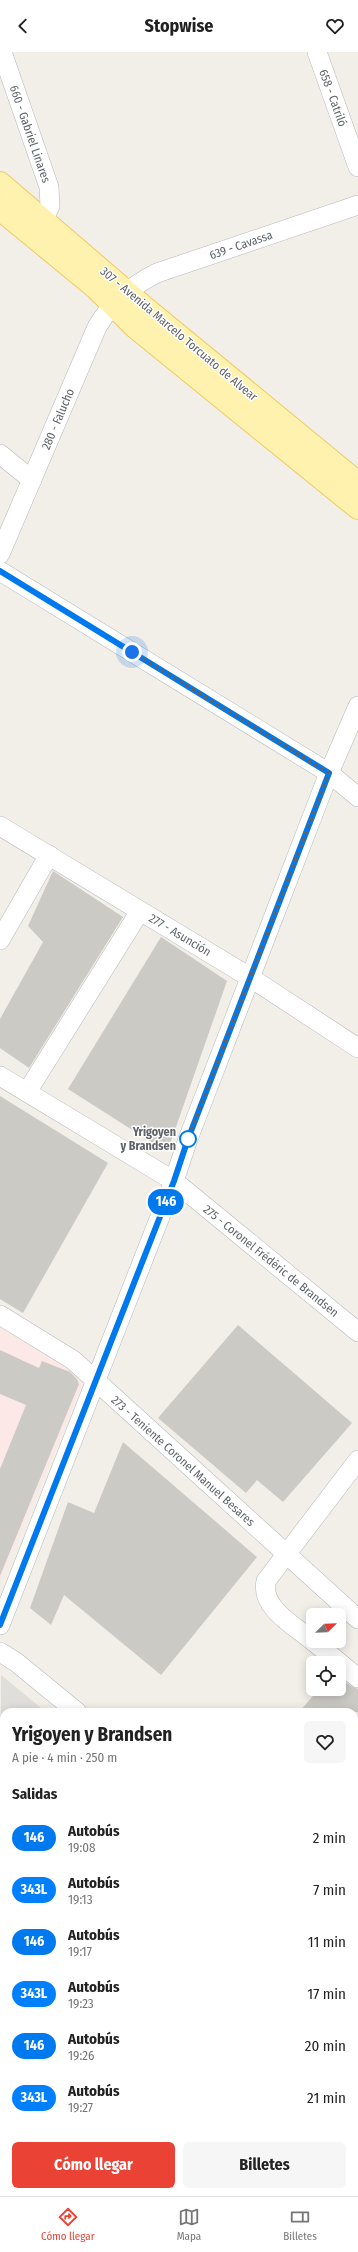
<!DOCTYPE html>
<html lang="es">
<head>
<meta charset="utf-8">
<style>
  body { margin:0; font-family:"Fira Sans Condensed",sans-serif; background:#f6f6f6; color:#222; height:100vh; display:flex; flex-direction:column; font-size:15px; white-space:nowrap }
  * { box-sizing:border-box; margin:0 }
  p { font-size:13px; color:#767676 }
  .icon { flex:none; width:22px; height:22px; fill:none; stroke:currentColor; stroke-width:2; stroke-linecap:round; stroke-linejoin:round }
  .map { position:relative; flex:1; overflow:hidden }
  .details { position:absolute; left:0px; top:1656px; width:358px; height:488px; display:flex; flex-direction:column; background:#fff; border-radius:12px 12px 0 0; box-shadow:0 2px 10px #0003 }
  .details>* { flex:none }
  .badge { padding:0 8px; border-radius:13px; font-size:14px; line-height:26px }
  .needle { width:26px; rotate:67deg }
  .fabs { position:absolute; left:306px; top:1556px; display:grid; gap:8px }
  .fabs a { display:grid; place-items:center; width:40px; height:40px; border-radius:6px; background:#fff; box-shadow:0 2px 10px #0003; font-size:20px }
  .you { position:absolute; width:20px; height:20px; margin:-10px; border:3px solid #fff; border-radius:50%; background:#1a73e8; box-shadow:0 0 0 6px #1a73e833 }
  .map>.badge { position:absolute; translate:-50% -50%; box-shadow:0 0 0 2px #fff }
  h2 { padding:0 12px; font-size:15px; line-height:36px }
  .round { display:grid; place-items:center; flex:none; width:42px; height:42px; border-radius:6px; background:#f6f6f6 }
  .overview { display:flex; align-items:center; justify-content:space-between; height:68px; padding:0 12px }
  h1 { font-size:19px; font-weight:700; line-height:30px }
  .primary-button { display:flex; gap:8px; margin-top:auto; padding:8px 12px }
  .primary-button a { flex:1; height:46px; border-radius:6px; background:#ea4335; color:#fff; font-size:16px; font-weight:700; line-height:46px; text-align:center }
  .primary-button a+a { background:#f6f6f6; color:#222 }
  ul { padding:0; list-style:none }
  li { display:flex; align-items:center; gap:12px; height:52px; padding:0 12px }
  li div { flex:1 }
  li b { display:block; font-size:15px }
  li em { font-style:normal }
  li .badge { min-width:44px; font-weight:700; text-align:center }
  header { display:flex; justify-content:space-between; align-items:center; height:52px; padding:0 12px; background:#fff; font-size:18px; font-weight:700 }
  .tab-bar { display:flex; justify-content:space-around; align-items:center; height:56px; border-top:1px solid #e0e0e0; background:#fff; font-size:11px; color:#767676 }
  .tab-bar a { display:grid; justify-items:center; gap:2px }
  .tab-bar .selected { color:#ea4335 }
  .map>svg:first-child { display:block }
  .industrial { fill:#e0deda }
  .medical { fill:#fce8e6 }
  .building { fill:#cccac5 }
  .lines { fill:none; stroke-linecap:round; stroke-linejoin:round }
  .minor-casing { stroke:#b5b8bc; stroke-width:20 }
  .major-casing { stroke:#f2c960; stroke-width:24 }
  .minor { stroke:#fff; stroke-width:19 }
  .major { stroke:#fff2af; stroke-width:22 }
  .line-casing { stroke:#fff; stroke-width:9 }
  .line { stroke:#0079ef; stroke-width:6 }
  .walk { stroke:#5f6368; stroke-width:4; stroke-dasharray:0 7.2 }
  .stop-dot { fill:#fff; stroke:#0079ef; stroke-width:2 }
  .labels { text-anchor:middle; stroke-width:3; stroke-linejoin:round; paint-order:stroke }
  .street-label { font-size:12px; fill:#5f6368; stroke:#fff }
  .stop-label { font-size:12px; font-weight:bold; fill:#5f6368; stroke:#fff; text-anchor:end }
</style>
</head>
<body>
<header><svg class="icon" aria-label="back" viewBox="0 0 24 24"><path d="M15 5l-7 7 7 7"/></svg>Stopwise<svg class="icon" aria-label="heart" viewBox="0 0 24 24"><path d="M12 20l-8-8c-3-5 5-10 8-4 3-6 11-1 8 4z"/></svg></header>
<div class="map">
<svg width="358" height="2144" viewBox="0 0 358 2144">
  <rect width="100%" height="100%" fill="#f1efe8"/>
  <path class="industrial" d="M1,1623L46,1660H4V2140H354V1913L358,1917V2144H0Z"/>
  <path class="medical" d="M0,1276L79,1322L82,1332L0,1530Z"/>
  <g class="building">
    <path d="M53,819L123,865L29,1016L0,996V967L43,890L28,874Z"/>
    <path d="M161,885L227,929L170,1092L159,1095L68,1037Z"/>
    <path d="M0,1044L108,1111L23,1261L0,1247Z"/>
    <path d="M238,1273L352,1371L283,1450L257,1428L246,1441L158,1366Z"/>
    <path d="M0,1298L39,1316L42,1309L70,1320L77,1327L79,1332L0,1524V1417L26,1353L0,1342Z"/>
    <path d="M123,1390L257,1505L161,1623L64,1543L51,1573L30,1556L68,1450L94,1461Z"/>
    <path d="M339,1625L351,1634L358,1637V1660H299L319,1637H339Z"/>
  </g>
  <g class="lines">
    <g class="minor-casing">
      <g id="minor">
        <path d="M2,0L49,135L50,154L37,181"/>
        <path d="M317,0L358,115"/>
        <path d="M0,402L32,428"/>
        <path d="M0,502L97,275C111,251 131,234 157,221L358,153"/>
        <path d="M0,519L329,721L358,745"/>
        <path d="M0,774L251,926L358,996"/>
        <path d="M0,888L49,803"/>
        <path d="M0,1024L174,1129L358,1280"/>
        <path d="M27,1040L140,859"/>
        <path d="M0,1263L73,1308L358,1567"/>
        <path d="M0,1573L174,1129L188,1087L329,721L358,654"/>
        <path d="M313,1589C295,1574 260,1556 266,1529L358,1408"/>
        <path d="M313,1589L358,1626"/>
        <path d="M0,1600L16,1610L77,1660"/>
        <path d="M354,1821L358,1816"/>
        <path d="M354,1887L358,1891"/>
      </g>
    </g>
    <g class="major-casing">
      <g id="major">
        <path d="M0,131L150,260L358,431"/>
        <path d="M0,157L96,236L135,275L358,456"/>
      </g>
    </g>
    <use href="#minor" class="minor"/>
    <use href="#major" class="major"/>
  </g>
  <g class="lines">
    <g class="line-casing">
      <path id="line" d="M0,519L329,721L188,1087L174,1129L0,1573"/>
    </g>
    <use href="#line" class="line"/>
    <path class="walk" d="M132,600L329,721L188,1087"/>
  </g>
  <circle class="stop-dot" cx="188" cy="1087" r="8"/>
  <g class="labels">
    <g class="street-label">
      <text transform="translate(333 46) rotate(70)" y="4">658 - Catriló</text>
      <text transform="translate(30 82) rotate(71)" y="4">660 - Gabriel Linares</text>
      <text transform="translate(241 193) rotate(-19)" y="4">639 - Cavassa</text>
      <text transform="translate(179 282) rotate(40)" y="4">307 - Avenida Marcelo Torcuato de Alvear</text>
      <text transform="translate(58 367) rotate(-67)" y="4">280 - Falucho</text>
      <text transform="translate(180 883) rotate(31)" y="4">277 - Asunción</text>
      <text transform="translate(271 1209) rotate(39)" y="4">275 - Coronel Frédéric de Brandsen</text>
      <text transform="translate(183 1409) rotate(42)" y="4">273 - Teniente Coronel Manuel Besares</text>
    </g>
    <g class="stop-label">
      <text x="176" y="1084">Yrigoyen<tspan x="176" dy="14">y Brandsen</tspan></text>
    </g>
  </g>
</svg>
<div class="fabs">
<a><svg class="needle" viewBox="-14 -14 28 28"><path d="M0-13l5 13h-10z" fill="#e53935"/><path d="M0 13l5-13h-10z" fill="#767676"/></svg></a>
<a><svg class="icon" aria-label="locate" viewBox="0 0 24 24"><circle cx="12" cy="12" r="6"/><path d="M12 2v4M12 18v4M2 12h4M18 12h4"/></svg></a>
</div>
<div class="you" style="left:132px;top:600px"></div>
<b class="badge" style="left:166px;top:1150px;background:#0079ef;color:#fff">146</b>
<section class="details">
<div class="overview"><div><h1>Yrigoyen y Brandsen</h1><p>A pie · 4 min · 250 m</p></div><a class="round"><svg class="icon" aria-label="heart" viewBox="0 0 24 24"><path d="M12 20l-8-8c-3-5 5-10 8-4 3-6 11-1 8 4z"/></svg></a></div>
<h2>Salidas</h2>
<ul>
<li><span class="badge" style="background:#0079ef;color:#fff">146</span><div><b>Autobús</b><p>19:08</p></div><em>2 min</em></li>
<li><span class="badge" style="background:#007fff;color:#fff">343L</span><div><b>Autobús</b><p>19:13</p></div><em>7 min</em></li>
<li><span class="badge" style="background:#0079ef;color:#fff">146</span><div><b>Autobús</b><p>19:17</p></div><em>11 min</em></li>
<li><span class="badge" style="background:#007fff;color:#fff">343L</span><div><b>Autobús</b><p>19:23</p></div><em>17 min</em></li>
<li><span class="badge" style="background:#0079ef;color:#fff">146</span><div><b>Autobús</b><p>19:26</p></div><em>20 min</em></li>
<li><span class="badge" style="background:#007fff;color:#fff">343L</span><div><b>Autobús</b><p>19:27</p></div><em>21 min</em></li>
</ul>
<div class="primary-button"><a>Cómo llegar</a><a>Billetes</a></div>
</section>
</div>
<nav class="tab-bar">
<a class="selected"><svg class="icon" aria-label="directions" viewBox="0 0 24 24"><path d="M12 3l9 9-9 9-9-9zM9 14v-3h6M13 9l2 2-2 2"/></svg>Cómo llegar</a>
<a><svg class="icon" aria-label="map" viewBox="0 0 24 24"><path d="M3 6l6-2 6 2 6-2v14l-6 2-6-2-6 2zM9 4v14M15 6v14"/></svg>Mapa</a>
<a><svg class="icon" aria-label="tickets" viewBox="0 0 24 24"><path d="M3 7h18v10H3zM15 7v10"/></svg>Billetes</a>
</nav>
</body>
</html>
